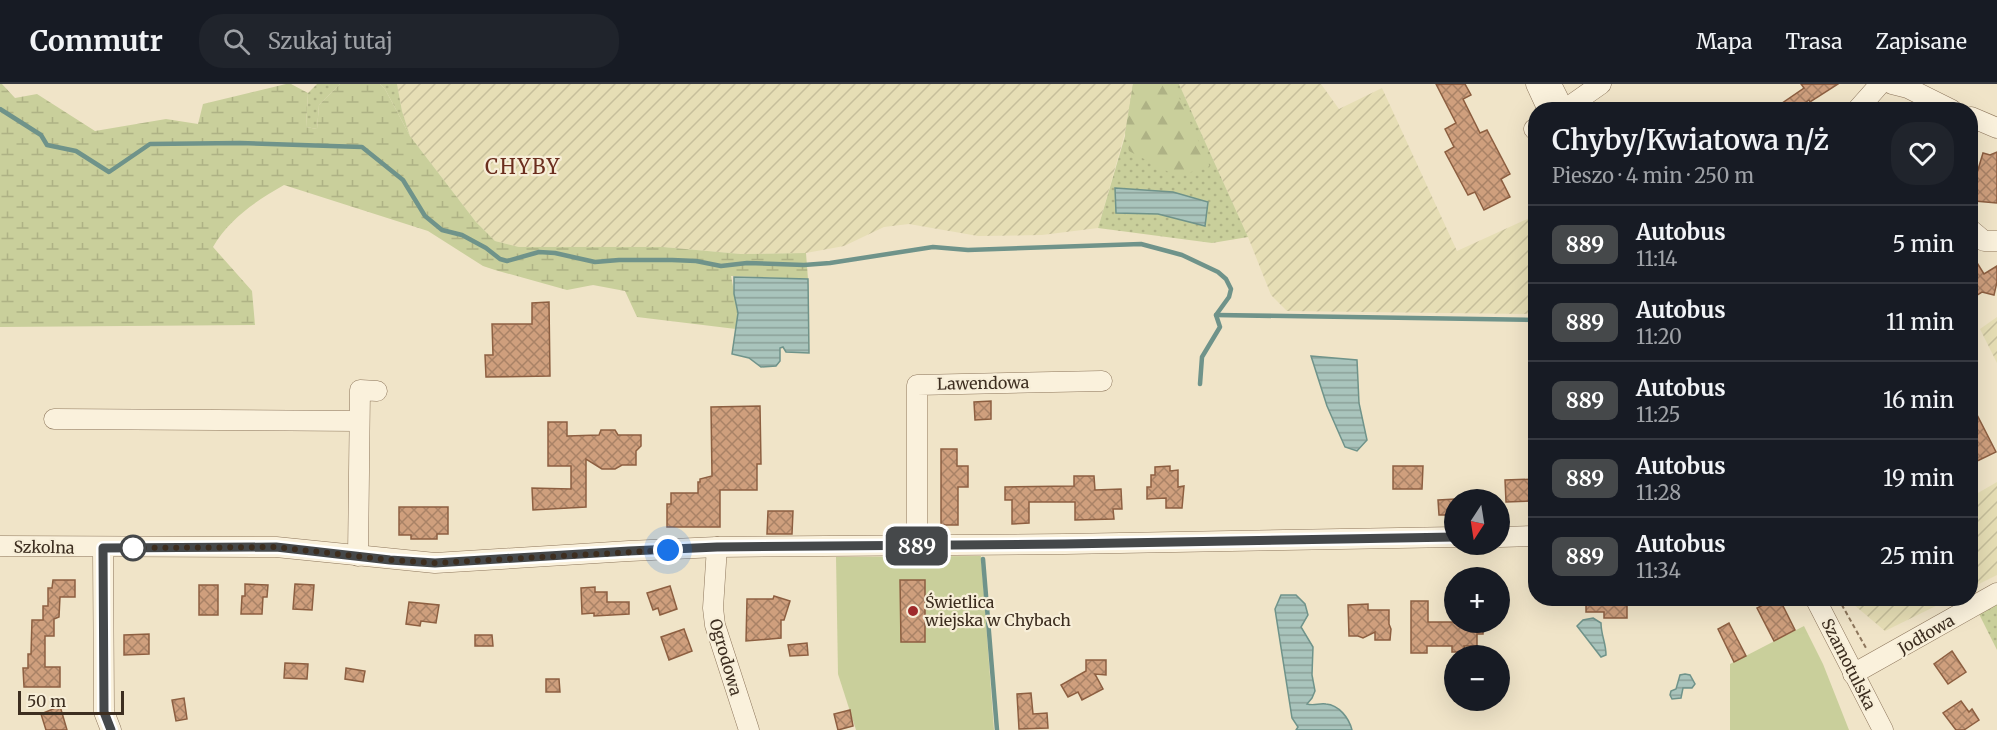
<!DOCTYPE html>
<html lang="pl">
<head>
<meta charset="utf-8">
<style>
  body { margin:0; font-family:Merriweather,serif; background:#20242c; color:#f1f3f6; height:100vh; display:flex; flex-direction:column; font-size:22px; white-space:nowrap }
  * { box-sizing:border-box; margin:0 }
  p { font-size:20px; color:#9ea1a6 }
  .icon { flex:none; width:33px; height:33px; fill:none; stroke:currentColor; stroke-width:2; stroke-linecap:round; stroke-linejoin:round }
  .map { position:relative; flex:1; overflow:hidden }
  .details { position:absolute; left:1528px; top:18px; width:450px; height:504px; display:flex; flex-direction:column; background:#171b24; border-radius:24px; box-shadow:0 6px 24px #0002 }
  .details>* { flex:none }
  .badge { padding:0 12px; border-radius:9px; font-size:21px; line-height:39px }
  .needle { width:39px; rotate:192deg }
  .buttons { position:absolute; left:1444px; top:405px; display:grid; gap:12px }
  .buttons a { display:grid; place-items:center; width:66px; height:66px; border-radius:50%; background:#171b24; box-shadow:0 6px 24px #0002; font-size:30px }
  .scale { position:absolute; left:18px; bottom:15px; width:106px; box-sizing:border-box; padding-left:6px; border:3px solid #3d2e20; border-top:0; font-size:16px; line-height:21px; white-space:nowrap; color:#3d2e20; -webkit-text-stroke:4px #f7eed8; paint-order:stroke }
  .you { position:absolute; width:30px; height:30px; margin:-15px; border:4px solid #fff; border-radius:50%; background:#1a73e8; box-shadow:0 0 0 9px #1a73e833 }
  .map>.badge { position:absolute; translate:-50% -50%; box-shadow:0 0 0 3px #fff }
  .round { display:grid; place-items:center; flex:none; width:63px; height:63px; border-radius:24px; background:#20242c }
  .headline { display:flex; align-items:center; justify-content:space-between; height:102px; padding:0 24px }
  h1 { font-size:28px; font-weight:600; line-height:45px }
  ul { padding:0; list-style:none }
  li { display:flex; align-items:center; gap:18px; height:78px; padding:0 24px; border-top:2px solid #363941 }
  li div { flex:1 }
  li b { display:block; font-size:22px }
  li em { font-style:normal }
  li .badge { min-width:66px; font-weight:700; text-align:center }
  header { display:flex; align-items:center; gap:36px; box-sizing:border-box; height:84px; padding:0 30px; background:#171b24; border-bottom:2px solid #363941 }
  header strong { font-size:28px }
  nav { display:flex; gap:33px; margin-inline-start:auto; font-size:21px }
  .search { width:420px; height:54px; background:#20242c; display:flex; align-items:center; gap:15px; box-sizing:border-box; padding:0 21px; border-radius:24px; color:#9ea1a6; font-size:22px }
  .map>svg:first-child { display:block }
  .farmland { fill:url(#farmland-furrows) }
  .grass { fill:url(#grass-dots) }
  .forest { fill:url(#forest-firs) }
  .wetland { fill:url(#wetland-marsh) }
  .park { fill:#c9cf9b }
  .water { fill:url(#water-rules); stroke:#6f938a; stroke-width:1.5 }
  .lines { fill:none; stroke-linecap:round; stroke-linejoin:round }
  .stream { stroke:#6f938a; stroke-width:4.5 }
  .building { fill:url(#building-cross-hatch); stroke:#8d5f41; stroke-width:1.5 }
  .minor-casing { stroke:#8d765c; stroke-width:21 }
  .path { stroke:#8d765c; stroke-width:2; stroke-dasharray:4.5 3; stroke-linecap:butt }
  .minor { stroke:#faf1dc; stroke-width:20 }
  .line-casing { stroke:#fff; stroke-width:14 }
  .line { stroke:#45484a; stroke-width:9 }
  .walk { stroke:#3d2e20; stroke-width:6; stroke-dasharray:0 10.8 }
  .stop-dot { fill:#fff; stroke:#45484a; stroke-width:3 }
  .poi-dot { fill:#9e2a2b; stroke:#f7eed8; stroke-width:2 }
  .labels { text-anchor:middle; stroke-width:4.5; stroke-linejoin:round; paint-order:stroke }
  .street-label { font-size:16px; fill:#3d2e20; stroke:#f7eed8 }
  .poi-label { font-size:16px; fill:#3d2e20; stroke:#f7eed8; text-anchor:start }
  .quarter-label { font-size:20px; letter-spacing:1.5px; fill:#6b2e1e; stroke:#f7eed8 }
</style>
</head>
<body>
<header>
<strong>Commutr</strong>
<div class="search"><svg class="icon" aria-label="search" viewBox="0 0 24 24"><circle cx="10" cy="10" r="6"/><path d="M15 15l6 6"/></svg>Szukaj tutaj</div>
<nav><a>Mapa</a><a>Trasa</a><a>Zapisane</a></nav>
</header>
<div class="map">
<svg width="1997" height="646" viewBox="0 0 1997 646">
  <defs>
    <pattern id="farmland-furrows" width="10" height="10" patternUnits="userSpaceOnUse" patternTransform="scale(1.5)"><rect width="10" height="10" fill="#e6deb5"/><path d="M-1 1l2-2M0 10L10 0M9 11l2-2" fill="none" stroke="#c6bf9b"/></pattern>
    <pattern id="grass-dots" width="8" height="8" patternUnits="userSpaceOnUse" patternTransform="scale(1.5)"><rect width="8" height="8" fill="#c9cf9b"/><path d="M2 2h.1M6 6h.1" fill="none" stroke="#aeb285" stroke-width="1.8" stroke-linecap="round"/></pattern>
    <pattern id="forest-firs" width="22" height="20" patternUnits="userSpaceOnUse" patternTransform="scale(1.5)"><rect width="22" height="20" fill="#c9cf9b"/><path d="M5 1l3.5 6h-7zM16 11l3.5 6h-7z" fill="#aeb285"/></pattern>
    <pattern id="wetland-marsh" width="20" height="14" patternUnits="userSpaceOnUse" patternTransform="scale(1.5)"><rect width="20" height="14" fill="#c9cf9b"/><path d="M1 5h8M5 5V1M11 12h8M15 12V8" fill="none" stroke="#aeb285"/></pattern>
    <pattern id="water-rules" width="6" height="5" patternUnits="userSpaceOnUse" patternTransform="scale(1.5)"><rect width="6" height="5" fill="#a9c4bc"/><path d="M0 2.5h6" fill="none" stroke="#8ba098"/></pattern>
    <pattern id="building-cross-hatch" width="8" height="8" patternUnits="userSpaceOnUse" patternTransform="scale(1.5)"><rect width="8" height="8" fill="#cf9f7d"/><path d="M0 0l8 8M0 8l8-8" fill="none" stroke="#a98266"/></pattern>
  </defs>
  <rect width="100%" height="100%" fill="#f0e4c8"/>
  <g class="farmland">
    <path d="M397,0H1133L1125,49L1098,144L1042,151L978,152L909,140L884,143L844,162L806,169L741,170L663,163H519L495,157L476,138L410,52L402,27Z"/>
    <path d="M1179,0H1321L1339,25L1382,4L1457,167L1536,131V230L1287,227L1271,211L1248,153Z"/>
    <path d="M1997,233V279L1980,245Z"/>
    <path d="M1997,398V491L1971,504V413Z"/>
    <path d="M1851,515H1950L1885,547L1853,520Z"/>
  </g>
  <g class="grass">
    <path d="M317,0H340L319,21L317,45L306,43L308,9Z"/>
    <path d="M380,0H397L402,27L410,52L385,5Z"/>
    <path d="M1133,0H1179L1248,153L1212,159L1098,144L1125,52Z"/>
    <path d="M1997,517V566L1978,528Z"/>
  </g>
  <path class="forest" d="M1133,0H1173L1210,83L1176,92L1129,67L1125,49Z"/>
  <path class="wetland" d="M0,0H2L15,14L37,10L95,47L166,35L198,40L203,20L286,0H291L308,9L306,43L317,45L319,21L340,0H380L385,5L410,52L476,138L495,157L519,163H663L741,170L806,169L808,195L731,192L738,228L736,245L637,233L625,207L593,201L567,206L495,186L483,182L428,147L284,101C256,117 229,135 213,163L252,207L255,241L0,243Z"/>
  <g class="park">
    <path d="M981,472L994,646H856L838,590L836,473Z"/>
    <path d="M1804,542L1823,580L1849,646H1730V580Z"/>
  </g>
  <g class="water">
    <path d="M1115,104L1173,108L1208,118L1205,142L1158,130L1116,129Z"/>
    <path d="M734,193L808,195L809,269L786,268L783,263L780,264V277L776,282L761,283L749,274L732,270L738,229L734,210Z"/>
    <path d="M1311,272L1357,276L1359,319L1367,356L1357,367L1345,363L1327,322Z"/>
    <path d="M1281,511H1296L1305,520L1308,531L1301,543L1313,563L1312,591L1315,607L1312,614L1307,620C1314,622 1319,619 1326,620C1339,621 1349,634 1352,646H1296L1298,643L1292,634L1275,525Z"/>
    <path d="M1593,534L1601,539C1601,551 1606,559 1606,571L1601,573L1577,542L1583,536Z"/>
    <path d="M1685,590L1690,591L1695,600L1692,604H1683L1681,614L1672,615L1670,611L1671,607L1676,605L1680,591Z"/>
  </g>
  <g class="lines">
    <g class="stream">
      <path d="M0,25L41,51L47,61L76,67L109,88L150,60L240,59L362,63L403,96L425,132L442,146L462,151L486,164L500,175L507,177L539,168L555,169L595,178L619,176H672L696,177L721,182L747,179L804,181L830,179L933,163L968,166L1141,160L1182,171L1218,188L1226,195L1231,205L1229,213L1216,231L1220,243L1202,273L1200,300"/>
      <path d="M1216,231L1536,236"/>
      <path d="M983,475L997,646"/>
    </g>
  </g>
  <g class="building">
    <path d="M1436,0H1465L1471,11L1463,15L1480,49L1487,46L1510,90L1501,95L1510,113L1484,126L1475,108L1468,111L1445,68L1454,63L1445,45L1456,39Z"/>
    <path d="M1801,0H1838L1810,18L1809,16L1795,26H1772L1804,4Z"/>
    <path d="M1997,68V119L1975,117L1977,89L1983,69L1990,71Z"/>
    <path d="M1971,169L1984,190L1997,182V198L1994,211L1982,208L1971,215Z"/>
    <path d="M549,218L550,292L486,293L485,271H493L492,240H532V219Z"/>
    <path d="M991,317V335L975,336L974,318Z"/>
    <path d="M1971,319L1996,368L1971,380Z"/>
    <path d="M760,322L761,380H757V406H720V443H667V420H671V409H698V398H700V395L712,392L711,323Z"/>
    <path d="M548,338H567V352L599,351L601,346H615L618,351H641V362L636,367V381H622L615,385H602L586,375V423L533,426L532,404L571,405V382H548Z"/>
    <path d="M941,365H957V382H968V403H958V441H941Z"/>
    <path d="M1170,382V387L1178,386V403L1184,402L1182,424H1166V414L1147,415V403H1151V391H1155V383Z"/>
    <path d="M1393,382H1423L1422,405H1393Z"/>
    <path d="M1074,392H1094L1095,406L1121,405L1122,425H1113L1114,435L1075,436V418H1029V439L1012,440V416H1005V403L1074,402Z"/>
    <path d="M1536,395V413H1533V417L1506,418L1505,396Z"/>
    <path d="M1438,416L1455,415V431H1439Z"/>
    <path d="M399,423H448V450H437V455H411V451H399Z"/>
    <path d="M768,427H793L792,450H767Z"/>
    <path d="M53,496H75V513H60L59,533L54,535V552H45V583H60V603H24L23,584H28V570H31L32,536H43V522H48V504H52Z"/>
    <path d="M900,496H925V558H901Z"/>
    <path d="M245,500L268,501L267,513H263L262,530H241L242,512H245Z"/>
    <path d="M295,500L314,501L312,526L293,525Z"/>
    <rect x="199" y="501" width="19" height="30"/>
    <path d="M670,502L677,525L660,531L658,524L653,526L647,509Z"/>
    <path d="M595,503V508H607V518H629V530L594,532V529L582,530L581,504Z"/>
    <path d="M774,512L790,517L784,536H781V554L746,557L747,515H773Z"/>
    <path d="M1586,514H1627V534H1604V528H1586Z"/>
    <path d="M1776,514H1779L1795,546L1774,557L1757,524Z"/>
    <path d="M1411,517H1428V538H1483V550H1477V562H1464L1465,568H1452V562H1427V569H1411Z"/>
    <path d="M409,518L439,521L436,539L421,537L420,542L406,540Z"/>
    <path d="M1368,520V526H1389V540L1391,545L1390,556H1375V548L1363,554L1358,552H1349L1348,521Z"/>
    <path d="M1729,539L1746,572L1734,578L1718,545Z"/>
    <path d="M684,545L692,567L669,576L661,553Z"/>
    <path d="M149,550V570L124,571V551Z"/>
    <path d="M475,551H492L493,562H475Z"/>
    <path d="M807,559L808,571L790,572L788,561Z"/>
    <path d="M1952,567L1966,588L1948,600L1934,580Z"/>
    <path d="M1086,576H1106V591L1095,590L1103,605L1082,616L1078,608L1068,613L1061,601L1086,587Z"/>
    <path d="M285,579L308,580L307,595L284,594Z"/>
    <path d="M346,584L365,587L363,598L345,595Z"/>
    <path d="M546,595H559L560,608H546Z"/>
    <path d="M1031,609L1033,630L1047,629L1048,644L1019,645L1017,610Z"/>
    <path d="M184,614L187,635L176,637L172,616Z"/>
    <path d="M1961,617L1969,628L1972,625L1979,636L1964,646H1956L1943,629Z"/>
    <path d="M60,622L67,646H46L41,630Z"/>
    <path d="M850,626L853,642L838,646L834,630Z"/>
  </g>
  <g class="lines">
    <g class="minor-casing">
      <g id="minor">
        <path d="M1536,0L1548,26"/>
        <path d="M1551,0L1564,26"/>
        <path d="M1892,0L1908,4L1952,26"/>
        <path d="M1564,26L1601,0"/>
        <path d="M1857,26L1880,0"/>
        <path d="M1971,33L1997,44"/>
        <path d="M1534,45L1536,44"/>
        <path d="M1971,146L1984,157H1997"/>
        <path d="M54,335L359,337"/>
        <path d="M1500,453L1536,452"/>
        <path d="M0,462L276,463L435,479L629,467L717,463L1065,460L1455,453"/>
        <path d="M917,462V301L1102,297"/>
        <path d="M717,463L713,524L715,541L749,646"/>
        <path d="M103,464L104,628L111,646"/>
        <path d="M358,472L360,306L377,307"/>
        <path d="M1815,514L1883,646"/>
        <path d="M1853,590L1997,509"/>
      </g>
    </g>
    <path class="path" d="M1838,514L1866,564"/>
    <use href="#minor" class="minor"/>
  </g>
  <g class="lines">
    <g class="line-casing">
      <path id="line" d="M111,646L104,628L103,464L276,463L390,476L435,479L629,467L717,463L1065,460L1455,453"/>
    </g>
    <use href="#line" class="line"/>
    <path class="walk" d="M133,464L276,463L390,476L435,479L668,466"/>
  </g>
  <circle class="stop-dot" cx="133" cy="464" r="12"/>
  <circle class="poi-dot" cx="913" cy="527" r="6"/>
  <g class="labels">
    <g class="street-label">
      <text transform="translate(983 299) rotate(-1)" y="6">Lawendowa</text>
      <text transform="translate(44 463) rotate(1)" y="6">Szkolna</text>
      <text transform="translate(1926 550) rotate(-30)" y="6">Jodłowa</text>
      <text transform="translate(726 573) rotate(74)" y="6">Ogrodowa</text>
      <text transform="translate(1849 580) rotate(63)" y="6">Szamotulska</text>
    </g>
    <g class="poi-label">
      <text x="925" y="524">Świetlica<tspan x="925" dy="18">wiejska w Chybach</tspan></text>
    </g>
    <g class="quarter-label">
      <text x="523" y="90">CHYBY</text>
    </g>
  </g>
</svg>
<div class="buttons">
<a><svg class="needle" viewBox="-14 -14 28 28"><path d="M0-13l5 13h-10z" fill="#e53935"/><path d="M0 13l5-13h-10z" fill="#9ea1a6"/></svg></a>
<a>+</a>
<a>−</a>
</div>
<div class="scale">50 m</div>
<div class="you" style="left:668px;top:466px"></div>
<b class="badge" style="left:917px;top:462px;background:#45484a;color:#fff">889</b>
<section class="details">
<div class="headline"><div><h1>Chyby/Kwiatowa n/ż</h1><p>Pieszo · 4 min · 250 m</p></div><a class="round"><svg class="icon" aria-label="heart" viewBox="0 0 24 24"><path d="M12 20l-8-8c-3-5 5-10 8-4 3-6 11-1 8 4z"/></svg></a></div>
<ul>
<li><span class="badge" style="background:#45484a;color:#fff">889</span><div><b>Autobus</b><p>11:14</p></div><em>5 min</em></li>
<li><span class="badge" style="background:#45484a;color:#fff">889</span><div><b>Autobus</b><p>11:20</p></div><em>11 min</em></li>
<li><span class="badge" style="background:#45484a;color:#fff">889</span><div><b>Autobus</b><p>11:25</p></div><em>16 min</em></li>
<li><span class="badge" style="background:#45484a;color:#fff">889</span><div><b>Autobus</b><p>11:28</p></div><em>19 min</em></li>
<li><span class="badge" style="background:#45484a;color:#fff">889</span><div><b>Autobus</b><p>11:34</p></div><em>25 min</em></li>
</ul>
</section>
</div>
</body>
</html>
